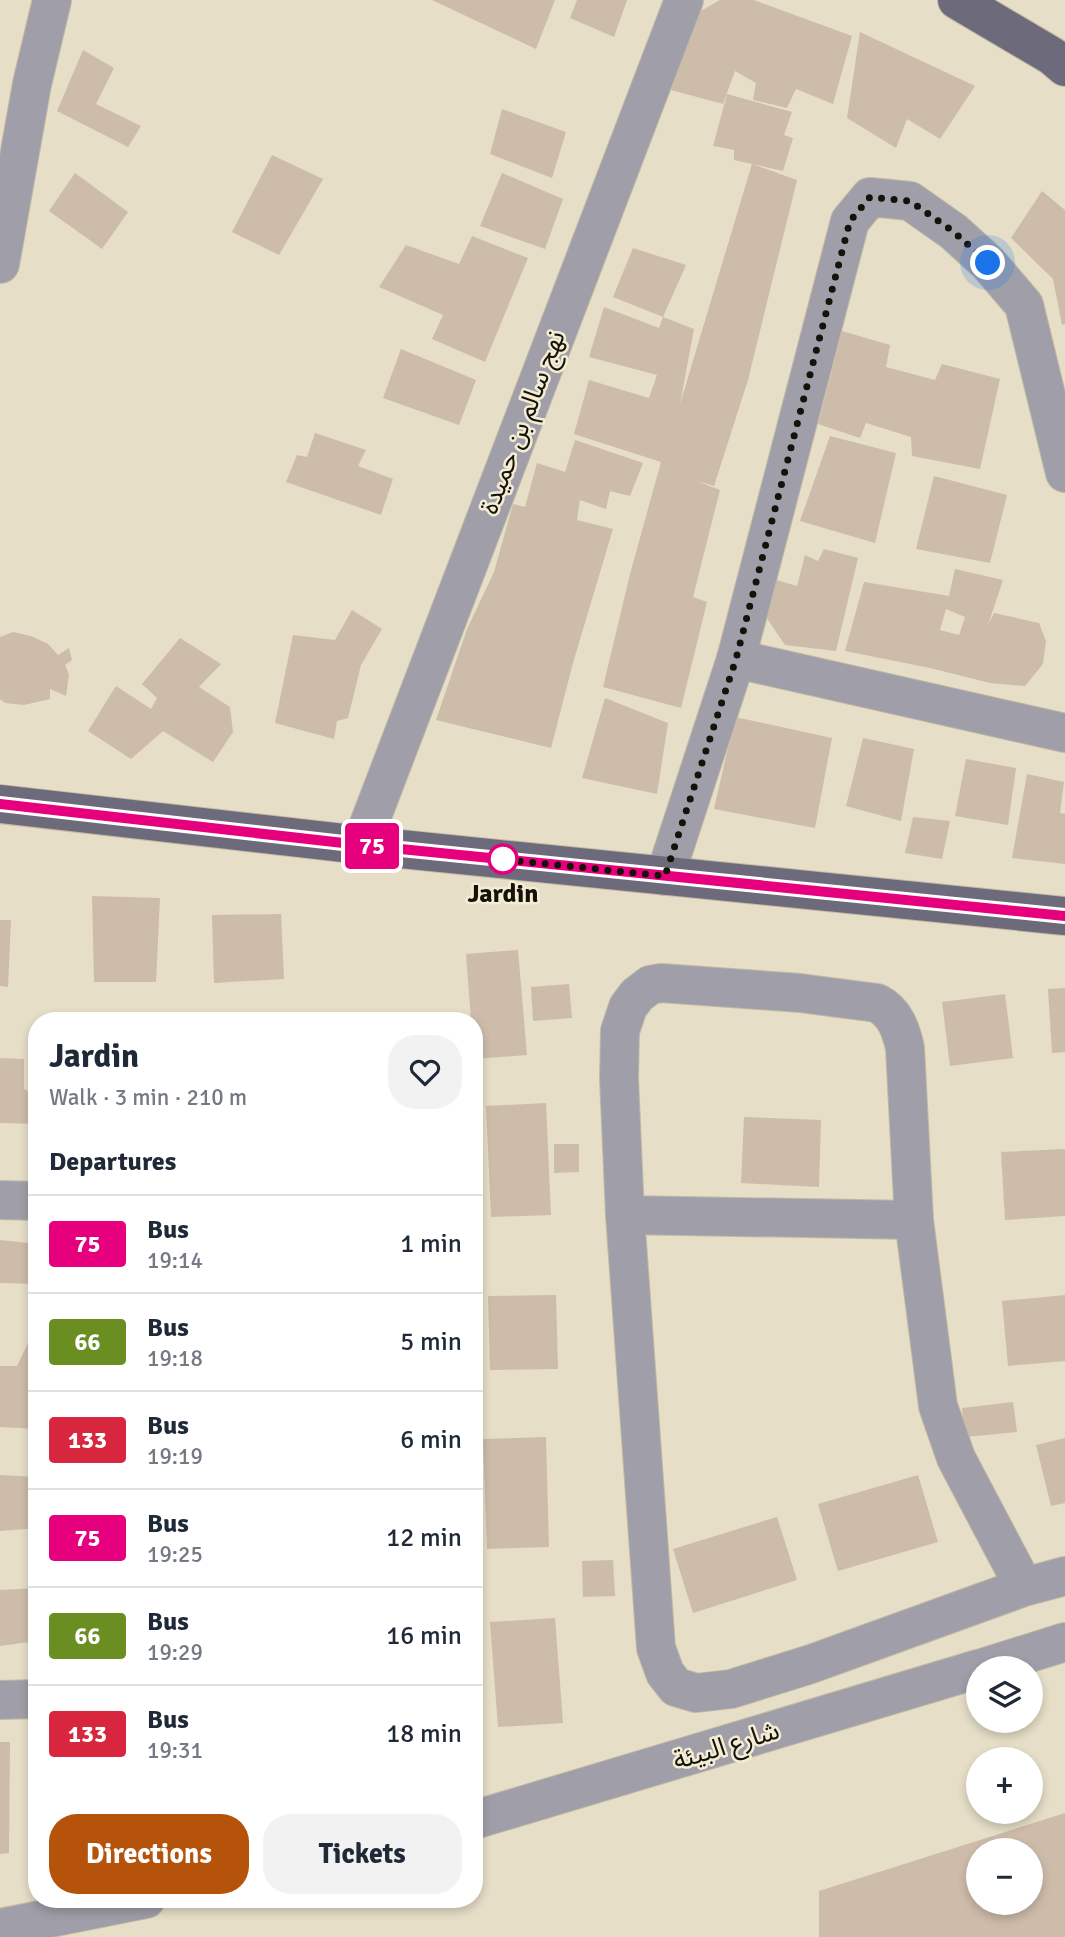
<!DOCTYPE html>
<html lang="en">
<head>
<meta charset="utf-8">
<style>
  body { margin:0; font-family:Signika,"Noto Sans Arabic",sans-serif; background:#f2f2f3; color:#1f2937; height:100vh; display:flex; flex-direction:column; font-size:26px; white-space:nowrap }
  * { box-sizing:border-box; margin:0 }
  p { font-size:23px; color:#747a83 }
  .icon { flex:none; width:38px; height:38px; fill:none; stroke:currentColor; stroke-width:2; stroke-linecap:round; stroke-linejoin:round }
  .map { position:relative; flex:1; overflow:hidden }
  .drawer { position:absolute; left:28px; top:1012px; width:455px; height:896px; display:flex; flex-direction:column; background:#fff; border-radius:28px; box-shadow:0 4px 10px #0003 }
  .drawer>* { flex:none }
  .badge { padding:0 14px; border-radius:5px; font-size:24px; line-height:46px }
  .tools { position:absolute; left:966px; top:1656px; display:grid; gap:14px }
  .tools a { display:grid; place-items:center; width:77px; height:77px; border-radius:50%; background:#fff; box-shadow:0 4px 10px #0003; font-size:35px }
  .you { position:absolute; width:35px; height:35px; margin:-18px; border:5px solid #fff; border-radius:50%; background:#1a73e8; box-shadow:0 0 0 10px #1a73e833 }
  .map>.badge { position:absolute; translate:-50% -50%; box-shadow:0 0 0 4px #fff }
  h2 { padding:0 21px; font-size:26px; line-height:63px }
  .round { display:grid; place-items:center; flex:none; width:74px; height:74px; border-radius:28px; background:#f2f2f3 }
  .head { display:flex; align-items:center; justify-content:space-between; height:119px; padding:0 21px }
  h1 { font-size:33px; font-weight:700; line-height:52px }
  .button { display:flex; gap:14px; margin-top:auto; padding:14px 21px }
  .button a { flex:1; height:80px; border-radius:28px; background:#b45309; color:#fff; font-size:28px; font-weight:700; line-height:80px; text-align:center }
  .button a+a { background:#f2f2f3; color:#1f2937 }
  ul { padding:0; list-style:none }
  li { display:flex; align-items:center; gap:21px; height:98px; padding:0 21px; border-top:2px solid #e0e1e3 }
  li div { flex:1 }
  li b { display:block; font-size:26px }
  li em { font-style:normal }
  li .badge { min-width:77px; font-weight:700; text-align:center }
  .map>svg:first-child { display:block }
  .building { fill:#cebcaa; fill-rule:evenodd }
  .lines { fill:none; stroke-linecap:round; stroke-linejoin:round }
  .minor-casing { stroke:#c0b9a5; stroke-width:40 }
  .major-casing { stroke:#c0b9a5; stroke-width:40 }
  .minor { stroke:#a09fa9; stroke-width:38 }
  .major { stroke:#6d6a7c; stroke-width:38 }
  .line-casing { stroke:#fff; stroke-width:16 }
  .line { stroke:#e6007e; stroke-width:10 }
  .walk { stroke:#15120a; stroke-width:7; stroke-dasharray:0 12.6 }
  .stop-dot { fill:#fff; stroke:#e6007e; stroke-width:3.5 }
  .labels { text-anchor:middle; stroke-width:5; stroke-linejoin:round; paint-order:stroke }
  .street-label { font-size:26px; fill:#15120a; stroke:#f4ecd4 }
  .stop-label { font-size:26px; font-weight:bold; fill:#15120a; stroke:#f4ecd4 }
</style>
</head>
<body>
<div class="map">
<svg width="1065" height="1937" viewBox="0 0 1065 1937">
  <rect width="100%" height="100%" fill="#e6dec7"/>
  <g class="building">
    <path d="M432,0H555L536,49Z"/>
    <path d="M577,0H627L614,37L570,18Z"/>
    <path d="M720,0H754L852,36L833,104L796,89L787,108L753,100L756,83L735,71L723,104L671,90L699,12Z"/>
    <path d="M860,32L975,86L940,139L907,119L896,148L847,118Z"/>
    <path d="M83,50L114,68L96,104L141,126L128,147L57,111Z"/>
    <path d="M727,94L792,112L784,135L793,138L783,171L752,164L797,180L748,380L714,486L697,481L720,490L693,597L707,602L681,708L603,687L630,574L661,462L574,434L589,380L649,398L657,375L589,357L604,307L659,328L663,317L613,297L633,248L686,265L663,317L694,329L680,404L752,164L734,160V150L713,146Z"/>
    <path d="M502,109L566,132L552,178L490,154Z"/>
    <path d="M272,155L323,179L279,255L232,232Z"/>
    <path d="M75,173L128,212L102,249L49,211Z"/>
    <path d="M502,173L563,199L545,249L480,226Z"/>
    <path d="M1042,191L1065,210V324L1062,325L1053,279L1011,238Z"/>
    <path d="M472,236L528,258L485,362L432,339L443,315L379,287L406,245L459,264Z"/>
    <path d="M842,331L890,345L886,367L935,380L942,364L1000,379L980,469L912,456L911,437L866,423L860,438L818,424Z"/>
    <path d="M401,349L476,380L459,425L383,398Z"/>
    <path d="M315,433L366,450L358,466L393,479L381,515L286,482L297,455L307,457Z"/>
    <path d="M830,436L896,453L875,543L800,521Z"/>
    <path d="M575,440L643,463L630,496L610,491L606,509L580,500L577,520L613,529L573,663L551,748L436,720L467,629L494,572L513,504L525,507L537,463L565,472Z"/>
    <path d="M934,476L1007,495L990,563L916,549Z"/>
    <path d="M824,549L858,558L836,651L785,645L762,611L773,579L797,586L805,555L818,561Z"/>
    <path d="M955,569L1003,580L988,625L994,613L1039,623L1046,641L1043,664L1025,686L990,683L930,668L845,651L864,582L949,596ZM946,609L965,617L959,635L940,630Z"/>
    <path d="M352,610L382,629L361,665L348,718L337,721L334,739L275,723L293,635L335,640Z"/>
    <path d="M13,632L31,636L48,644L58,655L69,648L72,660L65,665L69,674L66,696L50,689V699L24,705L5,703L0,699V637Z"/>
    <path d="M180,638L221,664L199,687L230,707L233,732L213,762L163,731L131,759L88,731L116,686L151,709L157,698L142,684Z"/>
    <path d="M605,698L668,723L657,794L582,778Z"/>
    <path d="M735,717L832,738L815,828L714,809Z"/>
    <path d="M863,738L914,749L901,821L846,806Z"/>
    <path d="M966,759L1016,768L1008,825L955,816Z"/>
    <path d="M1027,774L1064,782L1060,813L1065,814V864L1012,858Z"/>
    <path d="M913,817L950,821L942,859L905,853Z"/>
    <path d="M92,896L160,898L156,982H94Z"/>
    <path d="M281,914L284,979L214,983L212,915Z"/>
    <path d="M0,920H11L8,987L0,986Z"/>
    <path d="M518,950L527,1055L474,1059V1020H471L466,954Z"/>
    <path d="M569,984L572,1018L533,1021L531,987Z"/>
    <path d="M1065,988V1052L1052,1053L1048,989Z"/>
    <path d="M1005,994L1013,1058L950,1066L942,1002Z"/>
    <path d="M0,1058L24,1059V1089L37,1097V1124L0,1123Z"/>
    <path d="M546,1103L551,1215L491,1217L486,1106Z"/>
    <path d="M744,1117L821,1120L819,1187L741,1183Z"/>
    <path d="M554,1144H579V1172L554,1173Z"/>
    <path d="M1065,1149V1216L1005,1220L1001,1152Z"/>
    <path d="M0,1240L37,1244L35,1284L0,1283Z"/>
    <path d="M556,1295L558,1369L490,1370L488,1296Z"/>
    <path d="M1065,1295V1361L1008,1366L1002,1301Z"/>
    <path d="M29,1341L37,1342V1429L0,1427V1366H17Z"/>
    <path d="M1013,1402L1017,1432L965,1437L962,1408Z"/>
    <path d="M546,1437L549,1547L487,1549L483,1439Z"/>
    <path d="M1065,1438V1503L1051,1506L1036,1445Z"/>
    <path d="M0,1475L37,1477V1528L0,1531Z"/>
    <path d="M918,1475L938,1542L838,1571L818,1504Z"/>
    <path d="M777,1517L797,1580L693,1613L673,1549Z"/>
    <path d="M613,1560L615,1596L583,1597L582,1561Z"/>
    <path d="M37,1588V1641L0,1646V1590Z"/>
    <path d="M555,1618L563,1723L498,1727L490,1622Z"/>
    <path d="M0,1742H10L9,1853L0,1854Z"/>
    <path d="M1065,1813V1937H819V1891ZM978,1850H1031V1902H978Z"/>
  </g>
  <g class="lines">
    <g class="minor-casing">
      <g id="minor">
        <path d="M0,264L32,84L52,0"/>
        <path d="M736,659L1065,733"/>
        <path d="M361,845L684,0"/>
        <path d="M665,876L736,659L850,221L870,197L910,201L954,232L988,263L1024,305L1065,473"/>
        <path d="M0,1200L37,1201"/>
        <path d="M625,1215L914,1220"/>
        <path d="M1024,1587L956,1458L938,1406L914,1220L905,1048C901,1030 895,1012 877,1003L800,993L661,983L650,985L637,995L628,1007L620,1031L619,1078L625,1215L656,1648L665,1673L676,1687L696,1693L731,1689L811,1664L1024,1587L1065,1576"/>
        <path d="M982,1668L1065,1642"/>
        <path d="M0,1700L37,1699"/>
        <path d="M474,1820L978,1669"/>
        <path d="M0,1928L146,1899"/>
      </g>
    </g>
    <g class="major-casing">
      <g id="major">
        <path d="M957,0L1052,56L1065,67"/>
        <path d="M0,804L361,845L1065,916"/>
      </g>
    </g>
    <use href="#minor" class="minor"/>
    <use href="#major" class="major"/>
  </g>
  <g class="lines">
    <g class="line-casing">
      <path id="line" d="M0,804L361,845L1065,916"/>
    </g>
    <use href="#line" class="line"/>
    <path class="walk" d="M503,859H499L665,876L736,659L850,221L870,197L910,201L954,232L988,263"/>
  </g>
  <circle class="stop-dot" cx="503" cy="859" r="14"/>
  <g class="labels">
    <g class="street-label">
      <text transform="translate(522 422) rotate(-69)" y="9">نهج سالم بن حميدة</text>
      <text transform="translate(726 1745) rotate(-17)" y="9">شارع البيئة</text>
    </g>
    <g class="stop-label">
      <text x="503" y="902">Jardin</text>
    </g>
  </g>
</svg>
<div class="tools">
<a><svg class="icon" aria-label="layers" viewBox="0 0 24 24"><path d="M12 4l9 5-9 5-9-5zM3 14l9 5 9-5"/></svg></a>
<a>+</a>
<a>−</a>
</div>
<div class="you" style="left:988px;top:263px"></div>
<b class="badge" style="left:372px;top:846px;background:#e6007e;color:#fff">75</b>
<section class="drawer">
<div class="head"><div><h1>Jardin</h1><p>Walk · 3 min · 210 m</p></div><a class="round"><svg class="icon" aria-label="heart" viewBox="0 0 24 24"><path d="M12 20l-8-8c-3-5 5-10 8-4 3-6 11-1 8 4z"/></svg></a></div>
<h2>Departures</h2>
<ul>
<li><span class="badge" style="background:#e6007e;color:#fff">75</span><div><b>Bus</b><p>19:14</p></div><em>1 min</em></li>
<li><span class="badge" style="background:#6b8e23;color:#fff">66</span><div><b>Bus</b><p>19:18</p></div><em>5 min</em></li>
<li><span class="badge" style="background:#d7263d;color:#fff">133</span><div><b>Bus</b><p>19:19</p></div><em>6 min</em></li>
<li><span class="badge" style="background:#e6007e;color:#fff">75</span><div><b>Bus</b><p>19:25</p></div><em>12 min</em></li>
<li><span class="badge" style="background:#6b8e23;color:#fff">66</span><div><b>Bus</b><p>19:29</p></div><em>16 min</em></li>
<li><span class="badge" style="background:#d7263d;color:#fff">133</span><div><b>Bus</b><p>19:31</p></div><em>18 min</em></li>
</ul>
<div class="button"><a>Directions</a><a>Tickets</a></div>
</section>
</div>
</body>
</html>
